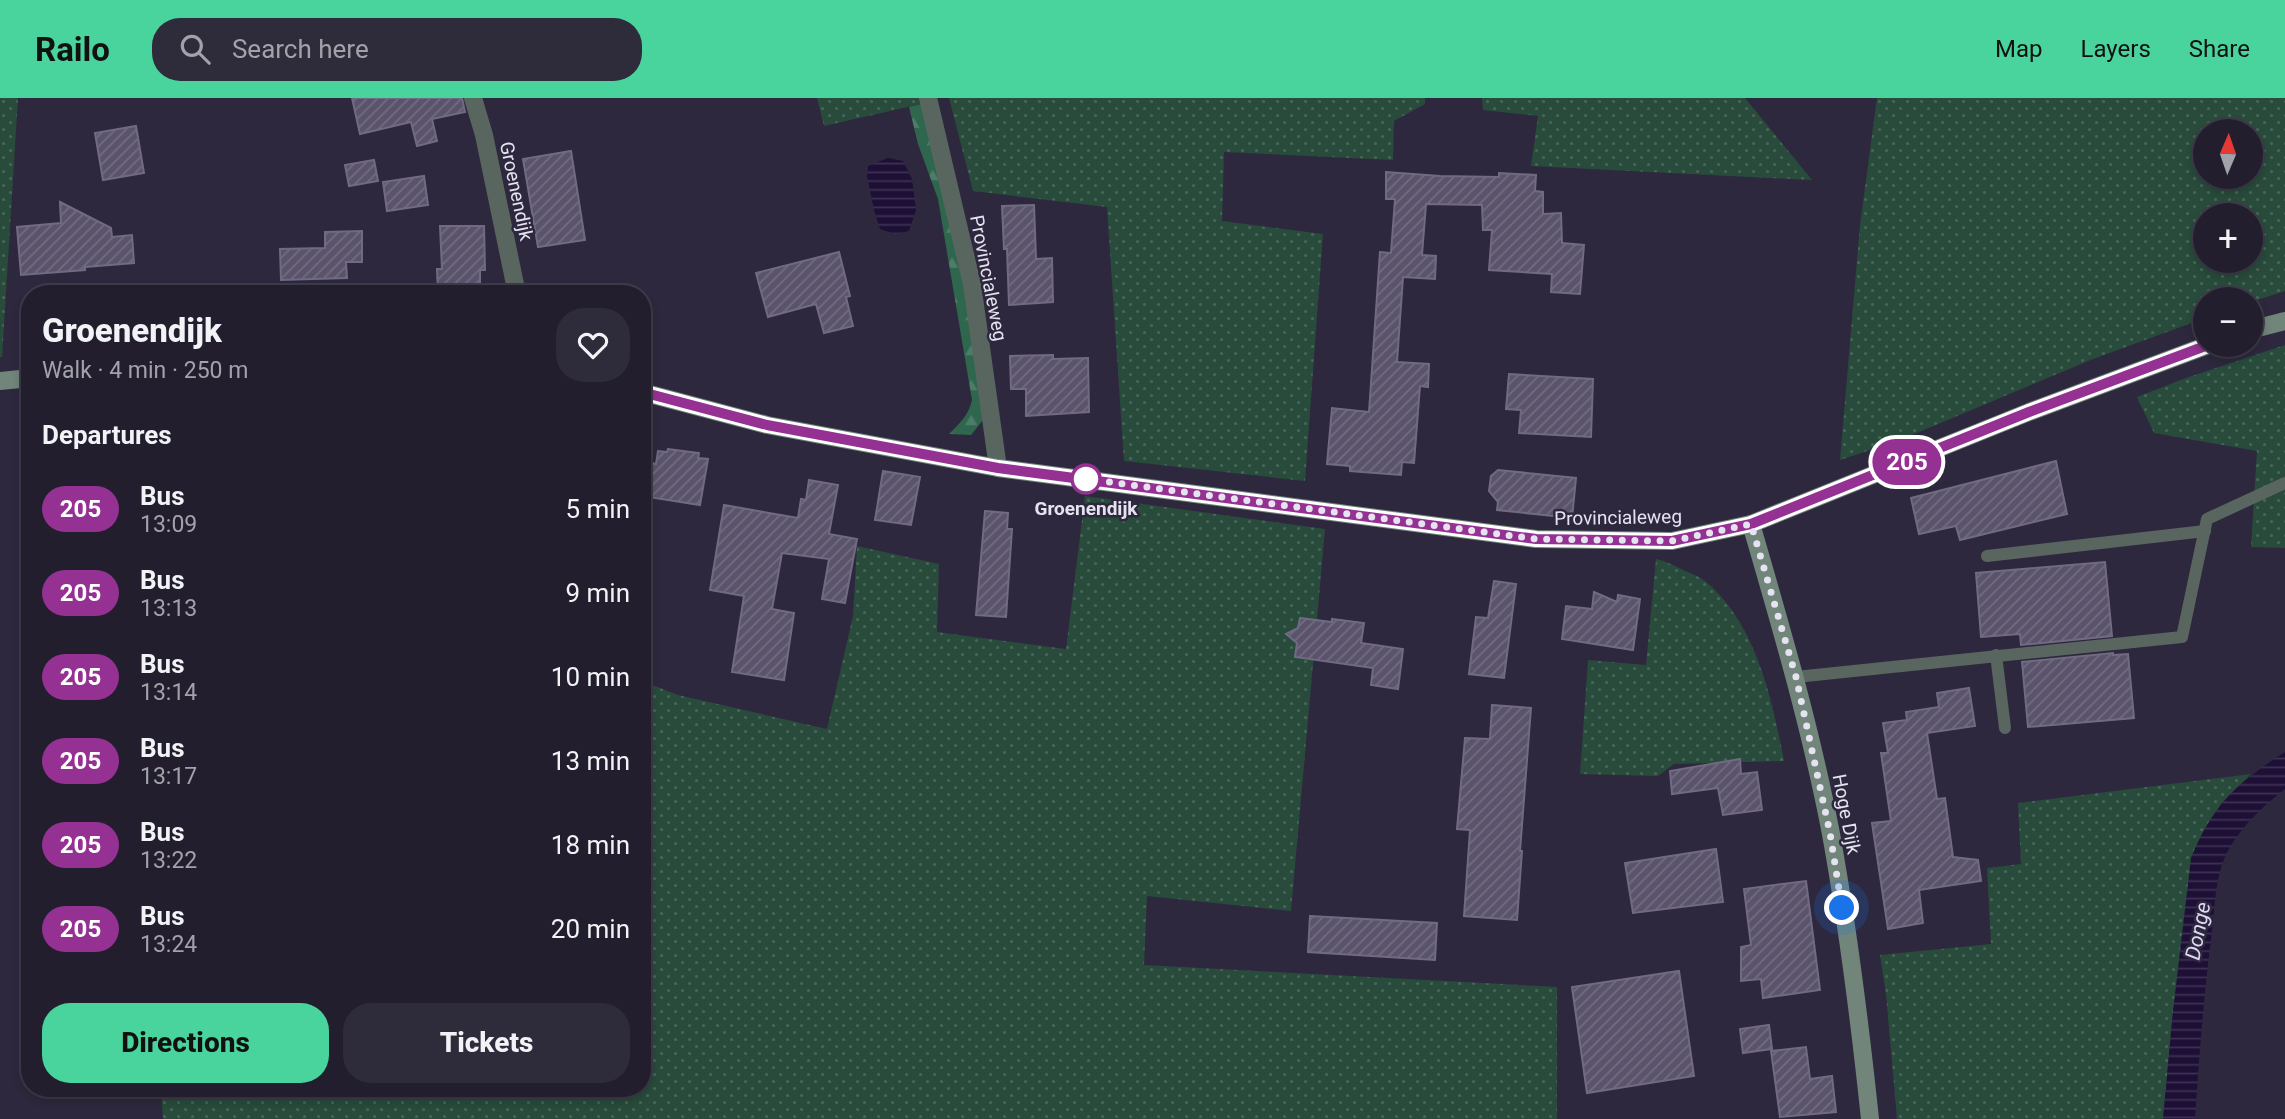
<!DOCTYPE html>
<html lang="en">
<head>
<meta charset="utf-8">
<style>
  body { margin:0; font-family:Roboto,sans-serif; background:#2e2b3a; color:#f1f3f6; height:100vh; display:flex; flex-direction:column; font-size:26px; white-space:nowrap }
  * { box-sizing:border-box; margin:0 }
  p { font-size:23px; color:#a2a2aa }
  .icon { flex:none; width:38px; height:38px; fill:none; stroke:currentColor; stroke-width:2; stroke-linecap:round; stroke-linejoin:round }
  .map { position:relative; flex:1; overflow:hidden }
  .sheet { position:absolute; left:21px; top:187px; width:630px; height:812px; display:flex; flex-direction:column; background:#221e2e; border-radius:28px; box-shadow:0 4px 10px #0003,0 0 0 2px #3f3c4a }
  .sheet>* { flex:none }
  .badge { padding:0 14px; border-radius:23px; font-size:24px; line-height:46px }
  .needle { width:46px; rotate:2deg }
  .controls { position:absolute; left:2193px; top:21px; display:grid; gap:14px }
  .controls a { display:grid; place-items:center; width:70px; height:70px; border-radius:50%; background:#221e2e; box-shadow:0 4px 10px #0003,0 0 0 2px #3f3c4a; font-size:35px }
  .you { position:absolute; width:35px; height:35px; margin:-18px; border:5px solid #fff; border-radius:50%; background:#1a73e8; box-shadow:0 0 0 10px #1a73e833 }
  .map>.badge { position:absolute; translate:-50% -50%; box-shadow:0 0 0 4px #fff }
  h2 { padding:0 21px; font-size:26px; line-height:63px }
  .round { display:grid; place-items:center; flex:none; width:74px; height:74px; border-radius:28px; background:#2e2b3a }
  .summary { display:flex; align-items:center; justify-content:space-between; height:119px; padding:0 21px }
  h1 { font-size:33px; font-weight:800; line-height:52px }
  .action { display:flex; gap:14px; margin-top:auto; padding:14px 21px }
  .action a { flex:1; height:80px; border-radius:28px; background:#49d49d; color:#111; font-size:28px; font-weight:800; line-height:80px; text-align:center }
  .action a+a { background:#2e2b3a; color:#f1f3f6 }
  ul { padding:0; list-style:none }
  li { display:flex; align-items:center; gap:21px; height:84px; padding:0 21px }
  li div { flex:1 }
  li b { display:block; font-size:26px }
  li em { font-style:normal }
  li .badge { min-width:77px; font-weight:700; text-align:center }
  header { display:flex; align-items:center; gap:42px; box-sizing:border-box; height:98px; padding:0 35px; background:#49d49d; color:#111 }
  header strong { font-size:33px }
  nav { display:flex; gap:38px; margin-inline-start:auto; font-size:24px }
  .search { width:490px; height:63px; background:#2e2b3a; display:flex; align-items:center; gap:18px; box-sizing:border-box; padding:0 24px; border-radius:28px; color:#a2a2aa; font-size:26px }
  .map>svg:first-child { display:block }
  .grass { fill:url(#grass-dots); fill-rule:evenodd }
  .forest { fill:url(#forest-firs) }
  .water { fill:url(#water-rules) }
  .building { fill:url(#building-hatch); stroke:#706a83; stroke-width:2 }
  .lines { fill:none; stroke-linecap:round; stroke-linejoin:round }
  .lane { stroke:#59655f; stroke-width:12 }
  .street { stroke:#59655f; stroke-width:18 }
  .secondary { stroke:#71857b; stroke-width:18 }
  .line-casing { stroke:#fff; stroke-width:16 }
  .line { stroke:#953192; stroke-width:10 }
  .walk { stroke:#e6e3f1; stroke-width:7; stroke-dasharray:0 12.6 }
  .stop-dot { fill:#fff; stroke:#953192; stroke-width:3.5 }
  .labels { text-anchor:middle; stroke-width:5; stroke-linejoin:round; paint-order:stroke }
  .street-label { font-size:19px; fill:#e6e3f1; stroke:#2e283e }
  .stop-label { font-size:19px; font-weight:bold; fill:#e6e3f1; stroke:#2e283e }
  .water-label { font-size:21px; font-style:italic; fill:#dfd7f5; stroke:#2e283e }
</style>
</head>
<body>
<header>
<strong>Railo</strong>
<div class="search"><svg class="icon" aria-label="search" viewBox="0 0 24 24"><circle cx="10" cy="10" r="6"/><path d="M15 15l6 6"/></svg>Search here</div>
<nav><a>Map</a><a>Layers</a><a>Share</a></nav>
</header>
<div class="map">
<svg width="2285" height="1021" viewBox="0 0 2285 1021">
  <defs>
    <pattern id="grass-dots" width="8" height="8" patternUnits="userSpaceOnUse" patternTransform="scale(1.75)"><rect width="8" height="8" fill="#284b3b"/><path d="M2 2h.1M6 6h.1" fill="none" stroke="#476558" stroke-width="1.8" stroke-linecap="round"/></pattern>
    <pattern id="forest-firs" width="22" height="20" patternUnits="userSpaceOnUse" patternTransform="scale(1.75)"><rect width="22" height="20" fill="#2f674e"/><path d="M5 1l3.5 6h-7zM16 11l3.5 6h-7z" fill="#4d7d68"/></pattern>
    <pattern id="water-rules" width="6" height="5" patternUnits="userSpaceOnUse" patternTransform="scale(1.75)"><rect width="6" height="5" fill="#1d0f35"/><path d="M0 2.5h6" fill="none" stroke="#3e3253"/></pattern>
    <pattern id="building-hatch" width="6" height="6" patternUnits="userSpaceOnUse" patternTransform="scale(1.75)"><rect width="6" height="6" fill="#5a536b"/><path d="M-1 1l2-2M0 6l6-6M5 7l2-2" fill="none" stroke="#726c81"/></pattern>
  </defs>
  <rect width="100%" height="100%" fill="#2e283e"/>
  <g class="grass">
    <path d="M0,0H18L2,259H0Z"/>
    <path d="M817,0H924L925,5L824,28Z"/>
    <path d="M949,0H1425V6L1394,23L1393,62L1224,54L1222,123L1323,136L1305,383L1124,363L1107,109L973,93Z"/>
    <path d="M1482,0H1745L1812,82L1531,68L1538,18L1483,12Z"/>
    <path d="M1877,0H2285V193L2251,204L2250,201H2205V220L2093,261L1900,342L1840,362L1860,127ZM2205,33H2250V79H2205ZM2205,117H2250V163H2205Z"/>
    <path d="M2285,247V450L2251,449L2257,353L2154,335L2137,299L2186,280Z"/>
    <path d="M1085,398L1325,431L1291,813L1147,798L1144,867L1557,889V1021H163L161,991L642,990V583L678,597L827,631L853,518L857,448L939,466L937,534L1066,551Z"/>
    <path d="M1656,461C1665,463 1673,467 1681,471C1689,475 1699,478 1705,483C1756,525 1772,601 1784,663L1674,666L1658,678L1580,676L1588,562L1646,567Z"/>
    <path d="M2251,676L2220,707L2173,913L2163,1021H1897L1886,896L1880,857L1991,846L1987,770L2021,766L2018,705Z"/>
  </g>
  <path class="forest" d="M925,5L954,97L986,318L971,337L949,336C960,325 969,317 972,302L938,101L918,46L909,9Z"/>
  <g class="water">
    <path d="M888,60L903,63L912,81L916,112L909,133L895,136L880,131L874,112L867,78L868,68Z"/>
    <path d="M2285,654V691C2261,710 2238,731 2225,759C2215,781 2215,809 2212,833C2204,896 2199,958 2195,1021H2163L2173,913L2191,760C2213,706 2237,685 2285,654Z"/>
  </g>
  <g class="building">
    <path d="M352,0H462L465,14L432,21L437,43L417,48L411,24L360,36Z"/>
    <path d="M136,28L144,75L103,82L95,35Z"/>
    <path d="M571,53L585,142L538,149L523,61Z"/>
    <path d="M374,62L378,83L349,88L345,67Z"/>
    <path d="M1386,74L1440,78L1499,79V75L1536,77L1535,93L1543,94V116L1561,115L1562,145L1584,147L1580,196L1551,194L1552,176L1489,172L1492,132H1483L1482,107L1426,106L1422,157L1436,158L1435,181L1403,179L1397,264L1429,266L1428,289L1420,288L1414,365L1402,364L1401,377L1350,373V368L1327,366L1332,310L1369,314L1380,154L1391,155L1395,101H1386Z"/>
    <path d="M424,78L428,107L387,113L383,84Z"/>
    <path d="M60,104L111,130L112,139L132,137L134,165L85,169V172L21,177L17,129L61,125Z"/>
    <path d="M1034,107L1036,161L1052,160L1053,204L1009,207L1007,151H1004L1002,108Z"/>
    <path d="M440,128H484L485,172H480V196H438L437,171H442Z"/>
    <path d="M362,133V164H346L347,180L281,182L280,151L325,150V134Z"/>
    <path d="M839,154L850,198L846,199L853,228L824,235L816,206L768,219L756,175Z"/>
    <path d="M1053,257V261L1088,260L1089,314L1026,318V291H1011L1010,258Z"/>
    <path d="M1509,276L1593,281L1591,339L1519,335L1521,312L1506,311Z"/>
    <path d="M668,351L699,355L698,360L708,361L700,407L642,398V363L656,366L658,353L667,354Z"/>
    <path d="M2056,363L2067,416L1960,442L1956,428L1919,436L1911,400Z"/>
    <path d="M1498,372L1576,380L1572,420L1497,412L1498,404L1489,393L1491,378Z"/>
    <path d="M883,373L920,379L911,427L875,422Z"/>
    <path d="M809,382L838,387L829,436L857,441L845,505L822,501L829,461L782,455L772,511L794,515L784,582L732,574L744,498L710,492L724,407L798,420L801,401L806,402Z"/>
    <path d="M985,413L1008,415L1007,431H1012L1006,519L976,517Z"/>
    <path d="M2105,464L2112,538L2021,547L2020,536L1981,539L1976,475Z"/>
    <path d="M1494,483L1516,486L1504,580L1469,576L1476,519L1488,520Z"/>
    <path d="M1594,494L1617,504L1618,497L1640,501L1633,552L1562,541L1566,508L1592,511Z"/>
    <path d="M1300,520L1332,524V521L1364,525L1361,545L1403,551L1398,591L1371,587L1373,570L1295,559L1297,545L1286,536L1298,530Z"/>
    <path d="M2113,555V557L2128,556L2134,620L2028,629L2022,564Z"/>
    <path d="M1969,590L1975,628L1927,635L1937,701L1945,700L1953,759L1978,762L1981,783L1919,792L1923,825L1888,831L1872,725L1891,723L1881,655H1888L1883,625L1907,622L1906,614L1939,609L1937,595Z"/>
    <path d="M1492,607L1531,610L1520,753H1522L1517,822L1464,818L1470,732L1457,731L1465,640L1490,641Z"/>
    <path d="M1740,661L1741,676L1757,674L1762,712L1723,717L1718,690L1672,696L1670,673Z"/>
    <path d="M1716,751L1723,804L1633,815L1625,765Z"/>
    <path d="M1806,783L1820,892L1763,900L1761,881L1741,883V849L1751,847L1744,791Z"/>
    <path d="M1310,818L1437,825L1435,862L1308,854Z"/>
    <path d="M1679,873L1694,978L1587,995L1572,889Z"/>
    <path d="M1769,927L1772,951L1743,955L1740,931Z"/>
    <path d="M1806,949L1810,981L1832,978L1836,1014L1780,1019L1771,953Z"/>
  </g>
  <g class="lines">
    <g class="lane">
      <path d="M1987,458L2205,433"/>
      <path d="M1996,557L2005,630"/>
      <path d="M1796,579L2182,539L2207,421L2285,385"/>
    </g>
    <g class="street">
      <path d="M473,0L484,37L517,196"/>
      <path d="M928,0L972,186L998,370"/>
    </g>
    <g class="secondary">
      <path d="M2250,232L2285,223"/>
      <path d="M0,283L30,280"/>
      <path d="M642,294L767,327L998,370L1536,441L1672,443L1751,426L2029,314L2208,247"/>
      <path d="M1751,426C1781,529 1811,631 1831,736C1848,830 1860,926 1870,1021"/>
    </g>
  </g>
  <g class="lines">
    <g class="line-casing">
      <path id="line" d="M642,294L767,327L998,370L1536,441L1672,443L1751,426L2029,314L2208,247"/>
    </g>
    <use href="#line" class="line"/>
    <path class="walk" d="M1086,381L1079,380L1536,441L1672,443L1751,426L1796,579L1830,735L1842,810"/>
  </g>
  <circle class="stop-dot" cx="1086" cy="381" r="14"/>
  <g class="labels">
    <g class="street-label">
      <text transform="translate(517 93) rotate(78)" y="7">Groenendijk</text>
      <text transform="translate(989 180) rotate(79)" y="7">Provincialeweg</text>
      <text transform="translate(1618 419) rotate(-1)" y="7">Provincialeweg</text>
      <text transform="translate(1847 716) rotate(79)" y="7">Hoge Dijk</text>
    </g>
    <g class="stop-label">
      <text x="1086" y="417">Groenendijk</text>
    </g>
    <g class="water-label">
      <text transform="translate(2198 833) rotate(-79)" y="7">Donge</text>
    </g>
  </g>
</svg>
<div class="controls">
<a><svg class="needle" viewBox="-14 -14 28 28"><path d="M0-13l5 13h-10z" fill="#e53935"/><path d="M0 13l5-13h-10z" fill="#a2a2aa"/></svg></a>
<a>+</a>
<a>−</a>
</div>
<div class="you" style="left:1842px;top:810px"></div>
<b class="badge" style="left:1907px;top:364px;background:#953192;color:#fff">205</b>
<section class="sheet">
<div class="summary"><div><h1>Groenendijk</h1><p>Walk · 4 min · 250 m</p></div><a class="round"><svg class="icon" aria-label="heart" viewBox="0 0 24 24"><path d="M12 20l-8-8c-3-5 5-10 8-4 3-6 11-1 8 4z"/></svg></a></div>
<h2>Departures</h2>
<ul>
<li><span class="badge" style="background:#953192;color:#fff">205</span><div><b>Bus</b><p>13:09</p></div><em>5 min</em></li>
<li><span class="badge" style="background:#953192;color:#fff">205</span><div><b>Bus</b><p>13:13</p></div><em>9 min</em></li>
<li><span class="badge" style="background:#953192;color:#fff">205</span><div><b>Bus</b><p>13:14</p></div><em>10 min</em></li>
<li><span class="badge" style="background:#953192;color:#fff">205</span><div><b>Bus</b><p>13:17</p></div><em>13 min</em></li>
<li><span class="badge" style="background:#953192;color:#fff">205</span><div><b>Bus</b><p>13:22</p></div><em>18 min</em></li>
<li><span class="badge" style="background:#953192;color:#fff">205</span><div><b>Bus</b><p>13:24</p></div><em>20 min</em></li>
</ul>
<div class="action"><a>Directions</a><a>Tickets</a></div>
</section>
</div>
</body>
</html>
